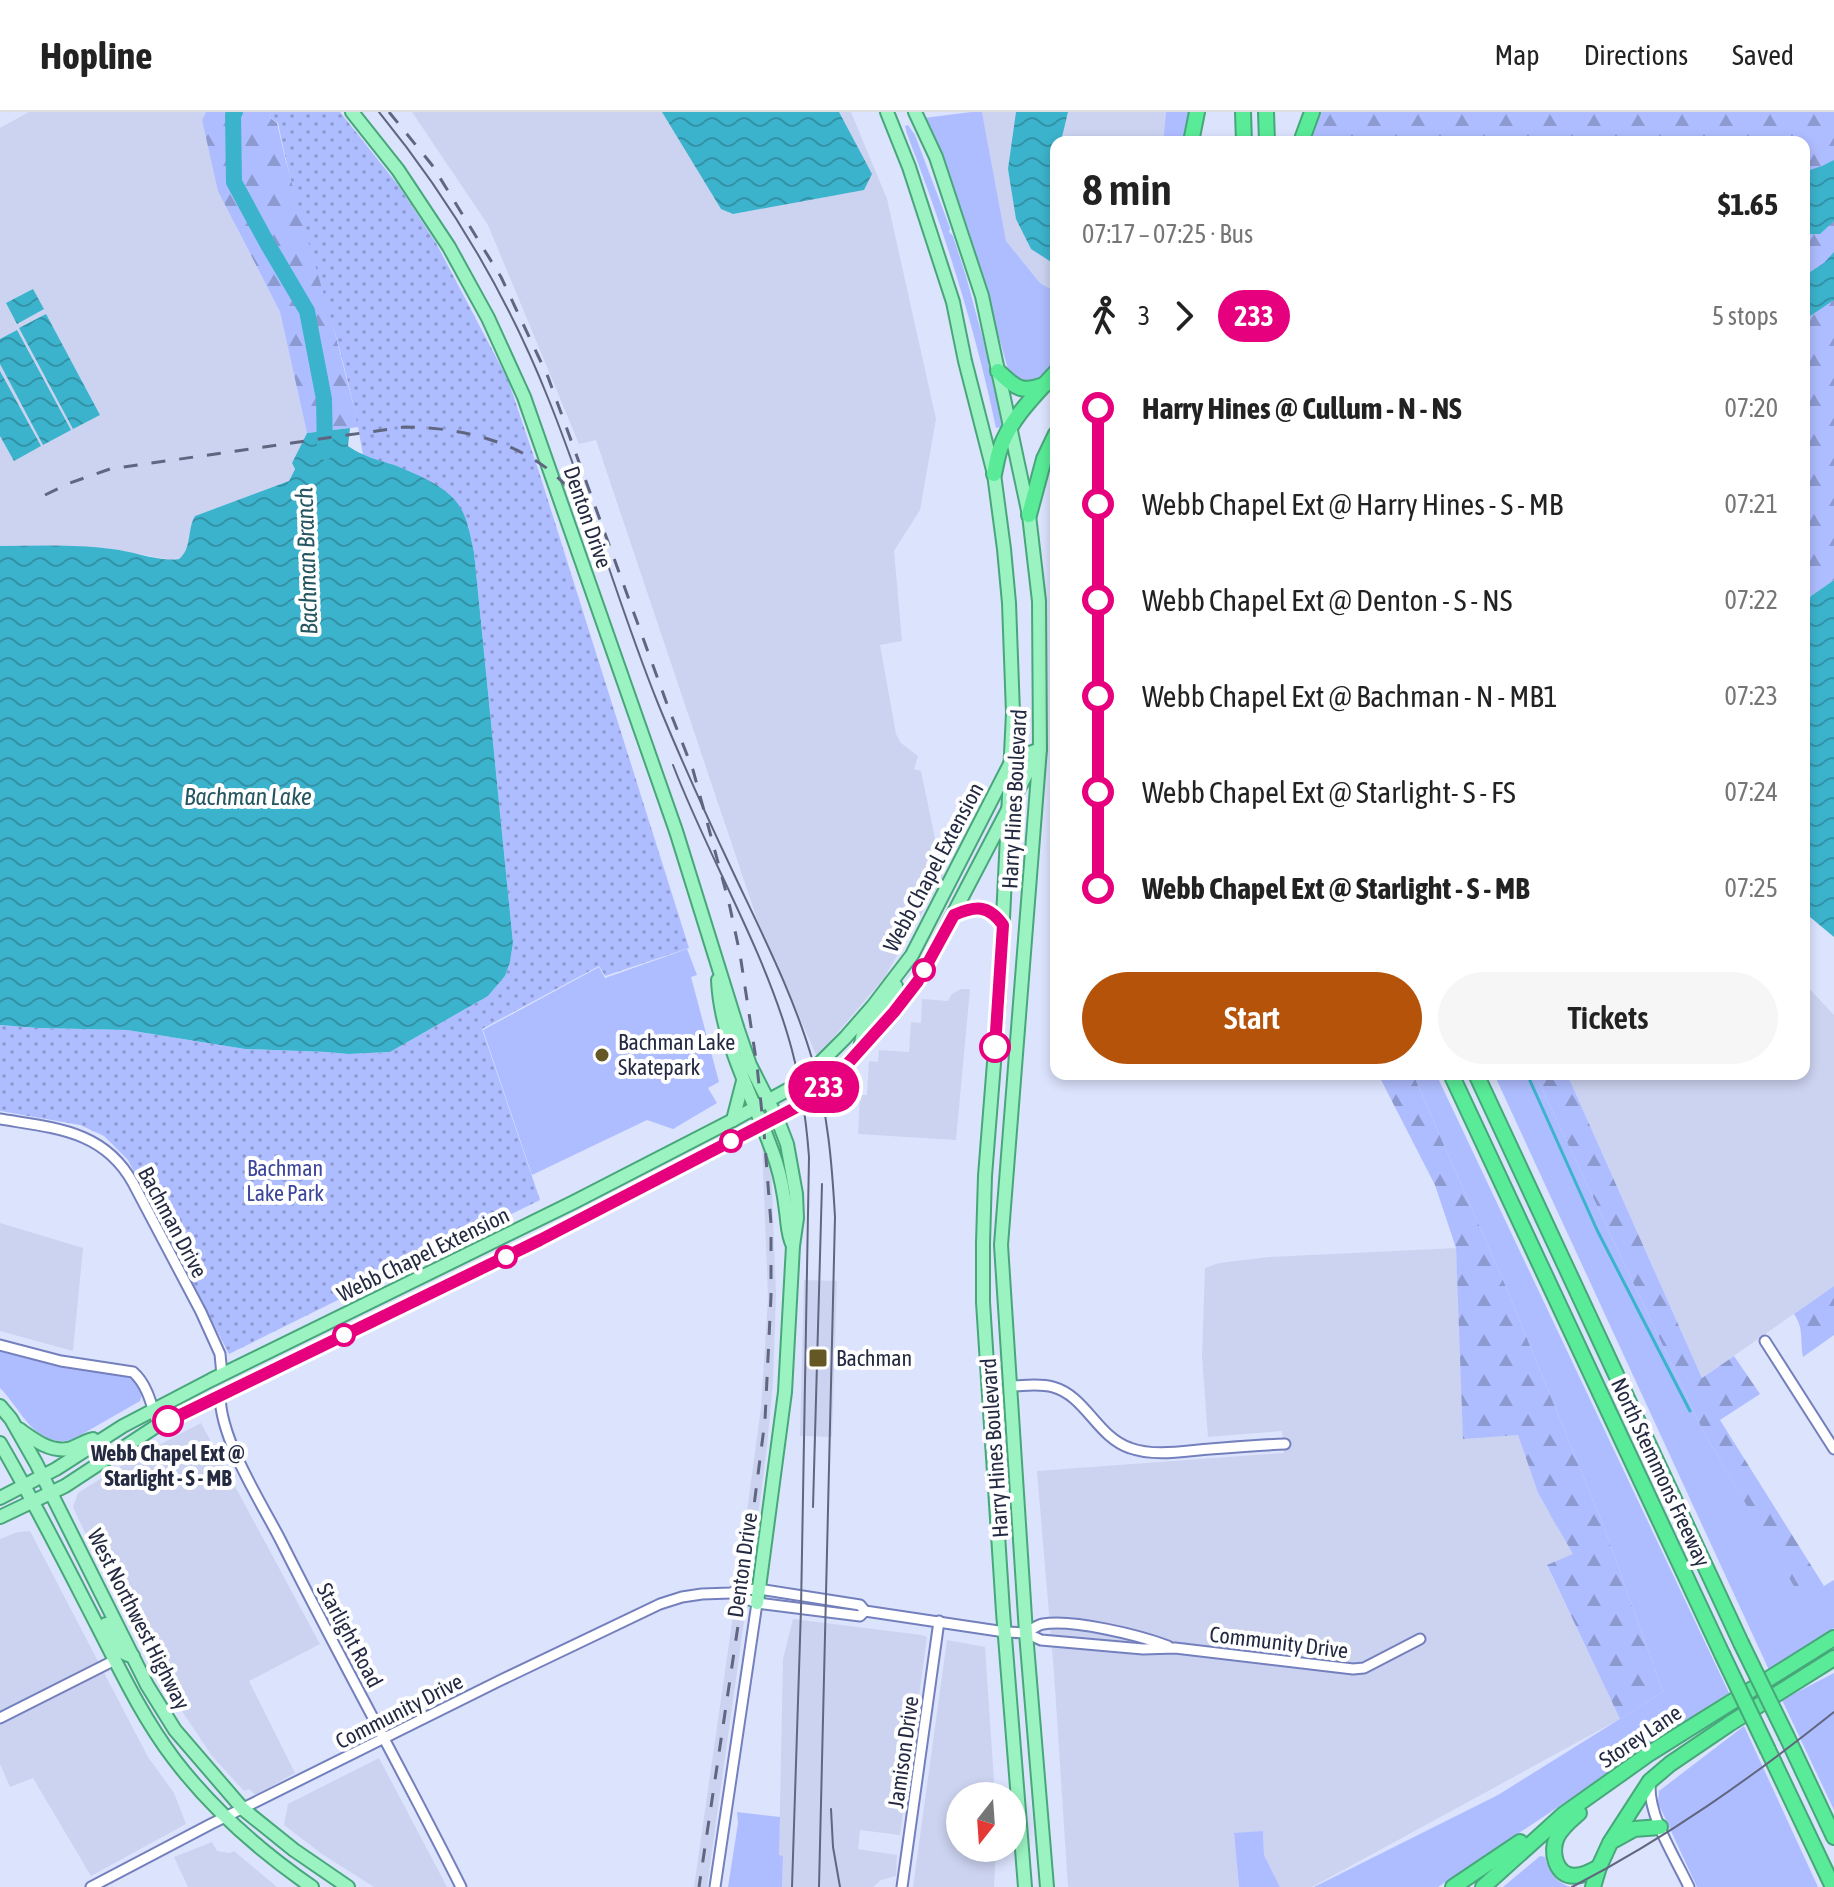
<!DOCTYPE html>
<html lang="en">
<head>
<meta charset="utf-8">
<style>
  body { margin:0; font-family:"Asap Condensed",sans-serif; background:#f6f6f6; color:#222; height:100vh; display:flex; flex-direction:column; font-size:30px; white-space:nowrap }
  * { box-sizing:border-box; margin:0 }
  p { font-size:26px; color:#767676 }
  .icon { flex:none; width:44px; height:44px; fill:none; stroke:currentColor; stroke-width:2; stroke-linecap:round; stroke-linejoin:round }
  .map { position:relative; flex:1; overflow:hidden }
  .panel { position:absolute; left:1050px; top:24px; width:760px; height:944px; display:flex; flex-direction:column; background:#fff; border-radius:16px; box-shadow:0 4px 12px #0003 }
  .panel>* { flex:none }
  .badge { padding:0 16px; border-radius:26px; font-size:28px; line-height:52px }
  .needle { width:52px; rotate:197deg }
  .tools { position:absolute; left:946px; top:1670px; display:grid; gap:16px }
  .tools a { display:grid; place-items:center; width:80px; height:80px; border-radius:50%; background:#fff; box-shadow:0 4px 12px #0003; font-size:40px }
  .map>.badge { position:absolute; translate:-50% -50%; box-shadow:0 0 0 4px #fff }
  .legs { display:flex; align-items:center; gap:12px; height:88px; padding:0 32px; font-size:26px }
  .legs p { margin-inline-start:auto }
  .summary { display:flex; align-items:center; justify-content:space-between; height:136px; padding:0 32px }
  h1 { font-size:44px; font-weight:600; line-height:60px }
  .primary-button { display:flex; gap:16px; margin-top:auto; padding:16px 32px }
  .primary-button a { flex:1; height:92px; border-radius:48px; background:#b45309; color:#fff; font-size:32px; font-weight:600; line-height:92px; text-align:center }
  .primary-button a+a { background:#f6f6f6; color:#222 }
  ul { padding:0 32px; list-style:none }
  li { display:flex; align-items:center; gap:28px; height:96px; font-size:30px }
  li i { display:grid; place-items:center; width:12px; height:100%; margin:0 10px; background:currentColor }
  li i::after { content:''; width:20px; height:20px; margin:-10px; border:6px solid; border-radius:50%; background:#fff }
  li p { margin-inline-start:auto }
  li:first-child i { background:linear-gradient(#0000 50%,currentColor 0) }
  li:last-child i { background:linear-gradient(currentColor 50%,#0000 0) }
  header { display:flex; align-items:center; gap:48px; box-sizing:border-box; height:112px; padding:0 40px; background:#fff; border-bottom:2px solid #e0e0e0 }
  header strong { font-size:38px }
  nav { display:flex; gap:44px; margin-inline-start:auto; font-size:28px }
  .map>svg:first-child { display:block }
  .built { fill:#ccd3f0 }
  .grass { fill:#aebdff }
  .forest { fill:url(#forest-firs) }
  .park { fill:url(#park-dots) }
  .water { fill:url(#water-waves) }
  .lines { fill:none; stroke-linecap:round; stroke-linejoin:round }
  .stream { stroke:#3cb3cc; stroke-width:3 }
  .river { stroke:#3cb3cc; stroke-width:16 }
  .minor-casing { stroke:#7480bd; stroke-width:13 }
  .major-casing { stroke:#47a77a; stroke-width:16 }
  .highway-casing { stroke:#47a77a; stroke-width:18 }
  .minor { stroke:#fff; stroke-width:9 }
  .major { stroke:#9bf3c1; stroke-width:12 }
  .highway { stroke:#59eb97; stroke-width:14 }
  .tram { stroke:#60667f; stroke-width:2 }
  .rail { stroke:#60667f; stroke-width:3; stroke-dasharray:14 14; stroke-linecap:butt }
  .highway-bridge-casing { stroke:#47a77a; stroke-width:18; stroke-linecap:butt }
  .highway-bridge { stroke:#59eb97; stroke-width:14 }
  .line-1-casing { stroke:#fff; stroke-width:18 }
  .line-1 { stroke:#e6007e; stroke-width:12 }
  .stop-1-dot { fill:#fff; stroke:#e6007e; stroke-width:4 }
  .poi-dot { fill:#665825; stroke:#fff; stroke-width:3 }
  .labels { text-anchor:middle; stroke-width:8; stroke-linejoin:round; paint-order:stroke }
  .street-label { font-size:22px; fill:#252a43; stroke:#fff }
  .poi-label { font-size:22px; fill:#252a43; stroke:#fff; text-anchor:start }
  .park-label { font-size:22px; fill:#3c459b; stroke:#fff }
  .stop-label { font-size:22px; font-weight:bold; fill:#252a43; stroke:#fff }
  .water-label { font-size:24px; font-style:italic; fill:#245560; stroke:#fff }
</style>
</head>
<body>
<header>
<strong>Hopline</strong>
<nav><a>Map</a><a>Directions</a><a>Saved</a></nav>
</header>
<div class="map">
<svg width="1834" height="1775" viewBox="0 0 1834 1775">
  <defs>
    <pattern id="forest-firs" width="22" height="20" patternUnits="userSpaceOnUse" patternTransform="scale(2)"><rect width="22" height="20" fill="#aebdff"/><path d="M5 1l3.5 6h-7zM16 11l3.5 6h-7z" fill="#8d9ad0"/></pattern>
    <pattern id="park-dots" width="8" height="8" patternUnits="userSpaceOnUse" patternTransform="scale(2)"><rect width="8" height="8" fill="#aebdff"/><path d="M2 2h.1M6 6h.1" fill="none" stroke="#8d9ad0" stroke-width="1.8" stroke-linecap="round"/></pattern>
    <pattern id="water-waves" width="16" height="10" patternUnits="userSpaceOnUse" patternTransform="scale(2)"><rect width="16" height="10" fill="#3cb3cc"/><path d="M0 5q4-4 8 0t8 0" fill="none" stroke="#3292a7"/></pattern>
  </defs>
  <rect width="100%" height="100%" fill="#dce3fd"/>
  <g class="built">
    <path d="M29,0H206L202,8L237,117L280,200L307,321L292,351L295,356L289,369L195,404L186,441L179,447H166L111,437L76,434H0V16Z"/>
    <path d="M412,0H851L887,87L936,307L920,398L894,439L902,529L880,533L896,622L901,631L918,644L914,657L921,659L943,765L884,866L817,945L758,810L596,328L579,332L488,113Z"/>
    <path d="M982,0H1166L1163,30H1056V180L1040,171L1006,129Z"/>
    <path d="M1804,871L1834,903V1174L1702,1266L1567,962H1804Z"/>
    <path d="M961,877H970L956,1028L858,1022L860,983H867L869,949L878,950L879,938L909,940L911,910L921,911L922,887L948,889L952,882Z"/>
    <path d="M762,1032L769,1044L771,1052L776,1183L773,1270L767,1335L750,1466L738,1465L761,1296L768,1186Z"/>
    <path d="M0,1111L83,1136L73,1239L0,1219Z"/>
    <path d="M1456,1136L1464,1326L1518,1323L1538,1381L1574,1442L1547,1454L1620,1607L1312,1775H1280L1264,1743L1263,1719L1234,1722L1239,1775H1068L1054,1561L1037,1359L1284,1341L1282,1319L1208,1325L1202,1245L1205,1156L1219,1151L1269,1145Z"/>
    <path d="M804,1168L837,1169L832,1325L800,1324Z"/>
    <path d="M201,1311L320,1532L249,1569L295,1661L256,1683L249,1677L244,1679L212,1644L174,1587L155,1557L105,1464L73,1395L78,1381L132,1347Z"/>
    <path d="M30,1419L148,1645L174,1681L186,1712L91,1764L33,1666L10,1675L0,1652V1427L18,1420Z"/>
    <path d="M735,1490L744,1496L745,1502L707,1775H694Z"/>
    <path d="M793,1507L922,1523L927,1525L900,1723L860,1718L858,1737L897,1743L896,1764L881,1768L873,1775H782L783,1745L779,1744L783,1547Z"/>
    <path d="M947,1528L985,1535L995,1684H960V1736H996L994,1775H913Z"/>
    <path d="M379,1646L447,1775H374L322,1742L284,1713L288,1692Z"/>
    <path d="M212,1730L217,1739L230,1741L234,1739L277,1775H188L174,1745Z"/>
  </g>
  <g class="grass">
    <path d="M971,0H982L1006,129L1040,171L1056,180V251L1041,268L1023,272L1009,261L970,122L940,41L924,6Z"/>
    <path d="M1166,0H1190L1183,30H1163Z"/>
    <path d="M908,13L915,23L950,116L949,120L953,124L966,164L989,250L988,253L991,258L1002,315L996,316C975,215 944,118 907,22L905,14Z"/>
    <path d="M687,837L697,863L691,865L719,970L708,976L717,991L673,1017L647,1008L532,1063L483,918L599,855L605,866Z"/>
    <path d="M1413,962H1436L1729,1581L1438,1775H1314L1498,1683L1663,1580L1604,1415L1506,1175Z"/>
    <path d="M1494,962H1535L1703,1319L1802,1487L1834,1468V1516L1769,1558Z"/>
    <path d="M0,1238L40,1249L84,1258L125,1263L135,1270L142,1282L140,1289L72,1328C33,1335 23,1299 0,1276Z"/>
    <path d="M1834,1561V1698L1782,1588Z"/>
    <path d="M1744,1614L1818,1775H1697L1658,1691L1659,1679Z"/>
    <path d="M737,1700L780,1705L779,1743L783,1744L782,1775H728L738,1711Z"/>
    <path d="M1263,1719L1264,1743L1280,1775H1239L1234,1721Z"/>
    <path d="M1540,1744L1545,1745C1549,1759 1555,1770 1570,1775H1503Z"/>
  </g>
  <g class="forest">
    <path d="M206,0H271L269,5L277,11L285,46L330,202L359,315L307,321L280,200L218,79L202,8Z"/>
    <path d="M1318,0H1834V468L1811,484L1804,487V30H1311Z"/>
    <path d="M1378,962H1413L1506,1175L1604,1415L1663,1580L1620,1607L1547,1453L1573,1442L1538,1381L1518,1323L1463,1327L1456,1136L1435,1073Z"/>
    <path d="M1535,962H1567L1702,1266L1734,1244L1760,1282L1720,1308L1824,1474L1802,1488L1703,1319Z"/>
    <path d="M1834,1174V1223L1803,1245C1800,1228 1804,1216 1794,1202Z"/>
  </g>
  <path class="park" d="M271,0H340L398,73L436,131L508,268L539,360L689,836L605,864L599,854L482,917L540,1088L229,1242L128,1048L104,1024L80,1013L0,999V913L38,916L127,918L245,937L327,940L348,942L390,940L488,884L505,864L510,850L513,831L474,440L468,413L371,346L363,343C345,229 300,123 278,11L269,5Z"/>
  <g class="water">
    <path d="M662,0H839L872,62L864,78L733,102L721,97Z"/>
    <path d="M1016,0H1068L1062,25V30H1056V153L1031,137L1016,107L1008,57Z"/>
    <path d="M1834,48V109L1820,122H1804V60L1822,54Z"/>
    <path d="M1834,140V188L1804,208V164L1824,151Z"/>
    <path d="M33,177L44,197L17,212L6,191Z"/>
    <path d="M46,202L100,303L73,317L19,216Z"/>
    <path d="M17,218L71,318L43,333L0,252V227Z"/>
    <path d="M0,259L41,334L14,349L0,324Z"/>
    <path d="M350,316L348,334C362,344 378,348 394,353C414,361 446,374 458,392C468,406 470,423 474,440L513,831L510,850L505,864L488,884L390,940L348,942L327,940L245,937L127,918L38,916L0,913V434C37,434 75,432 112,437C133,439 158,450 179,447C192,437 187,417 195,404L289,369L295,357L292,351L307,321Z"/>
    <path d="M1834,468V825L1804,800V493L1811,484Z"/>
  </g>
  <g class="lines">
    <path class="stream" d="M1527,962L1597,1118L1690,1299"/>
    <path class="river" d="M235,0L233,3L234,70L267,131L307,199L324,287L325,340"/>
    <g class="minor-casing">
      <g id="minor">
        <path d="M0,1007C54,1016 104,1018 133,1071L201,1200L220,1242L222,1263"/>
        <path d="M1765,1229L1834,1337"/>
        <path d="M0,1233L61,1249L133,1260C148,1273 152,1295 158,1313"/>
        <path d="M1009,1274C1024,1274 1039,1271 1053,1275C1086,1284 1097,1325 1130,1336C1155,1345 1184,1339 1210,1337C1235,1335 1260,1333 1285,1332"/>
        <path d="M220,1284C221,1329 260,1388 281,1429C339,1545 403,1659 461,1775"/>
        <path d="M731,1481L757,1491L860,1504L865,1499"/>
        <path d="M1026,1521C1031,1518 1037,1513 1043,1512C1073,1507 1139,1523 1168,1534"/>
        <path d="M0,1606L115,1548"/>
        <path d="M1650,1673C1649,1706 1675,1745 1689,1775"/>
        <path d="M91,1775L211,1712L501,1568L660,1492L682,1485L702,1482L731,1481L743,1478L759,1477L860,1493L865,1499L1005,1520L1026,1521L1041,1528L1143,1537L1175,1536L1353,1557L1364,1556L1420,1527"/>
        <path d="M715,1775L757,1491"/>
        <path d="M902,1775L939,1509"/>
      </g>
    </g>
    <g class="major-casing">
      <g id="major">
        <path d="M352,0L398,58L449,135L488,206L524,285L676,719L738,918L750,953L777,1006L787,1032L796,1082L797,1106L793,1134L785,1280L757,1491"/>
        <path d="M887,0L909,55L953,190L965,249L994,362L1004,437L1009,491L1013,601L999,888L985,1064L983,1131V1190L1003,1500L1025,1775"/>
        <path d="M915,0L936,45L982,184L1029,403L1039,489L1040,637L1001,1133L1026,1521L1047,1775"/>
        <path d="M954,803C975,794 989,792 1003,813"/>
        <path d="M718,868C721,933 756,989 776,1050C781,1066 784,1082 786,1099C788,1112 787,1122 793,1134"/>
        <path d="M860,937L863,921L896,880V874L891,871"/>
        <path d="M733,1008L743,969"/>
        <path d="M0,1294L11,1307L36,1351L147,1573L175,1618L243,1697L294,1738L348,1775"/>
        <path d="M19,1317C33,1327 49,1340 68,1337C76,1335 84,1329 93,1327"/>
        <path d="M0,1331C35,1391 66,1453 98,1515C121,1560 143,1606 174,1647C212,1697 260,1739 312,1775"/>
        <path d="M0,1386L56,1357L123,1314L211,1268L574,1090L733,1008L791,976L804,967L845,926L873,894L912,843L1012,648L1040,637"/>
        <path d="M0,1405L65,1374L158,1313L540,1128L777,1006L797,995L833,968L894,900L918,869L1036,644"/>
        <path d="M106,1512C112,1525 117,1543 133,1544"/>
      </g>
    </g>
    <g class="highway-casing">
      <g id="highway">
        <path d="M1243,0L1244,30"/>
        <path d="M1266,0L1267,30"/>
        <path d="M1191,30L1197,0"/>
        <path d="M1301,30L1312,0"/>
        <path d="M998,259C1016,276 1021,282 1046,272"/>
        <path d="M994,362C996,354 997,345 1000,337C1010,307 1035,283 1056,260"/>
        <path d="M1029,403L1044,347L1056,322"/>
        <path d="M1451,962L1722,1542"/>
        <path d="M1476,962L1741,1531"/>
        <path d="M1787,1625L1834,1725"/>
        <path d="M1768,1638L1833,1775"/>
        <path d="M1579,1701C1571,1708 1562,1715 1557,1725C1553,1734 1553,1741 1556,1750C1564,1771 1584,1764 1599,1755"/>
        <path d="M1614,1728L1634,1717L1660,1715"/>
        <path d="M1453,1775L1520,1730"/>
        <path d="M1483,1775L1564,1702L1650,1641L1834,1526"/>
        <path d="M1593,1775L1599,1755L1610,1731L1650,1669L1670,1652L1729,1612L1834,1546"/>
      </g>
    </g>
    <use href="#minor" class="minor"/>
    <use href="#major" class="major"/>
    <use href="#highway" class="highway"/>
    <g class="tram">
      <path d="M379,0C449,86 507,183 548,286C589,387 618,493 659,594C682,650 707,705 733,760C762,822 794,884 813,950C828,1001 832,1052 835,1105L819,1775"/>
      <path d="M673,653C708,744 760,830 788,924C800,964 806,1004 809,1045L801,1497L792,1775"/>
      <path d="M813,1395L822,1072"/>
      <path d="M831,1697L833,1735L840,1775"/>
      <path d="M1572,1775C1668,1725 1750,1667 1834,1600"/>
    </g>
    <g class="rail">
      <path d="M389,0L432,53L501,165L548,265L667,592L693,658L729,791L740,842L757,954L764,1020L771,1112V1184L765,1308L742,1487L699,1775"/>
      <path d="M45,383L70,371L110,357L404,315C463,315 529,331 569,377C581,391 589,410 598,426"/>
    </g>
    <g class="highway-bridge-casing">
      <g id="highway-bridge">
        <path d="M1741,1531L1787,1625"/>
        <path d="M1722,1542L1768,1638"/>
      </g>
    </g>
    <use href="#highway-bridge" class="highway-bridge"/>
  </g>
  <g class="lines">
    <g class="line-1-casing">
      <path id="line-1" d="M168,1309L540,1128L797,995L833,968L894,900L918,869L954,803C975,794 988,792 1003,813L995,935"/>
    </g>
    <use href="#line-1" class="line-1"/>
  </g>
  <g class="stop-1-dot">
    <circle cx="924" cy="858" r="10"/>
    <circle cx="995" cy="935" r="14"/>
    <circle cx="731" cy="1029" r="10"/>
    <circle cx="506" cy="1145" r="10"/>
    <circle cx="344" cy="1223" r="10"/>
    <circle cx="168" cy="1309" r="14"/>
  </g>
  <g class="poi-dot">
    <circle cx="602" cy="943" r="8"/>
    <rect x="808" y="1236" width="20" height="20" rx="4"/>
  </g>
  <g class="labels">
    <g class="street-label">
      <text transform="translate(588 405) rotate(71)" y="8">Denton Drive</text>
      <text transform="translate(1014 687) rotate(-87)" y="8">Harry Hines Boulevard</text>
      <text transform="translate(933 755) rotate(-62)" y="8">Webb Chapel Extension</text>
      <text transform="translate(173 1110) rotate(62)" y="8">Bachman Drive</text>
      <text transform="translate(423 1142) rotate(-26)" y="8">Webb Chapel Extension</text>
      <text transform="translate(994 1336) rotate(-94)" y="8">Harry Hines Boulevard</text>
      <text transform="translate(1661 1360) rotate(65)" y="8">North Stemmons Freeway</text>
      <text transform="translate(742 1453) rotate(-82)" y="8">Denton Drive</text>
      <text transform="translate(139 1507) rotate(63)" y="8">West Northwest Highway</text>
      <text transform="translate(350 1523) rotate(62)" y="8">Starlight Road</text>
      <text transform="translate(1279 1530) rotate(7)" y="8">Community Drive</text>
      <text transform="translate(399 1599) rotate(-27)" y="8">Community Drive</text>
      <text transform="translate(1640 1624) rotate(-34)" y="8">Storey Lane</text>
      <text transform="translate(903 1640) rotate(-82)" y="8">Jamison Drive</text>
    </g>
    <g class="poi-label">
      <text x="618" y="938">Bachman Lake<tspan x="618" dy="25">Skatepark</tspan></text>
      <text x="836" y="1254">Bachman</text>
    </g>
    <g class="park-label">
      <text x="285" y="1064">Bachman<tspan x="285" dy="25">Lake Park</tspan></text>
    </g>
    <g class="stop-label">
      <text x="168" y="1349">Webb Chapel Ext @<tspan x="168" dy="25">Starlight - S - MB</tspan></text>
    </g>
    <g class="water-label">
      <text transform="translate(307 449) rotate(-92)" y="8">Bachman Branch</text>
      <text x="248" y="693">Bachman Lake</text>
    </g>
  </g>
</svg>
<div class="tools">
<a><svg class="needle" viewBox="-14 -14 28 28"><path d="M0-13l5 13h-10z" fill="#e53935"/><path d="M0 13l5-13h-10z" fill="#767676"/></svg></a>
</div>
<b class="badge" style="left:824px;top:975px;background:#e6007e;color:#fff">233</b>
<section class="panel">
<div class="summary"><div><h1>8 min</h1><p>07:17 – 07:25 · Bus</p></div><b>$1.65</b></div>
<div class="legs"><svg class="icon" aria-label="walk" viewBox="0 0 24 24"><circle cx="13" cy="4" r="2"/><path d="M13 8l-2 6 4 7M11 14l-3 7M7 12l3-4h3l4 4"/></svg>3<svg class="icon" aria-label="forward" viewBox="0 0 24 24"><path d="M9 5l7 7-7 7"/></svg><b class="badge" style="background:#e6007e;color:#fff">233</b><p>5 stops</p></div>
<ul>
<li><i style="color:#e6007e"></i><b>Harry Hines @ Cullum - N - NS</b><p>07:20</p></li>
<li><i style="color:#e6007e"></i><span>Webb Chapel Ext @ Harry Hines - S - MB</span><p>07:21</p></li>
<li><i style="color:#e6007e"></i><span>Webb Chapel Ext @ Denton - S - NS</span><p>07:22</p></li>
<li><i style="color:#e6007e"></i><span>Webb Chapel Ext @ Bachman - N - MB1</span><p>07:23</p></li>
<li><i style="color:#e6007e"></i><span>Webb Chapel Ext @ Starlight- S - FS</span><p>07:24</p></li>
<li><i style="color:#e6007e"></i><b>Webb Chapel Ext @ Starlight - S - MB</b><p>07:25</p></li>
</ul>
<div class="primary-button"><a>Start</a><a>Tickets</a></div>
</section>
</div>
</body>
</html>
